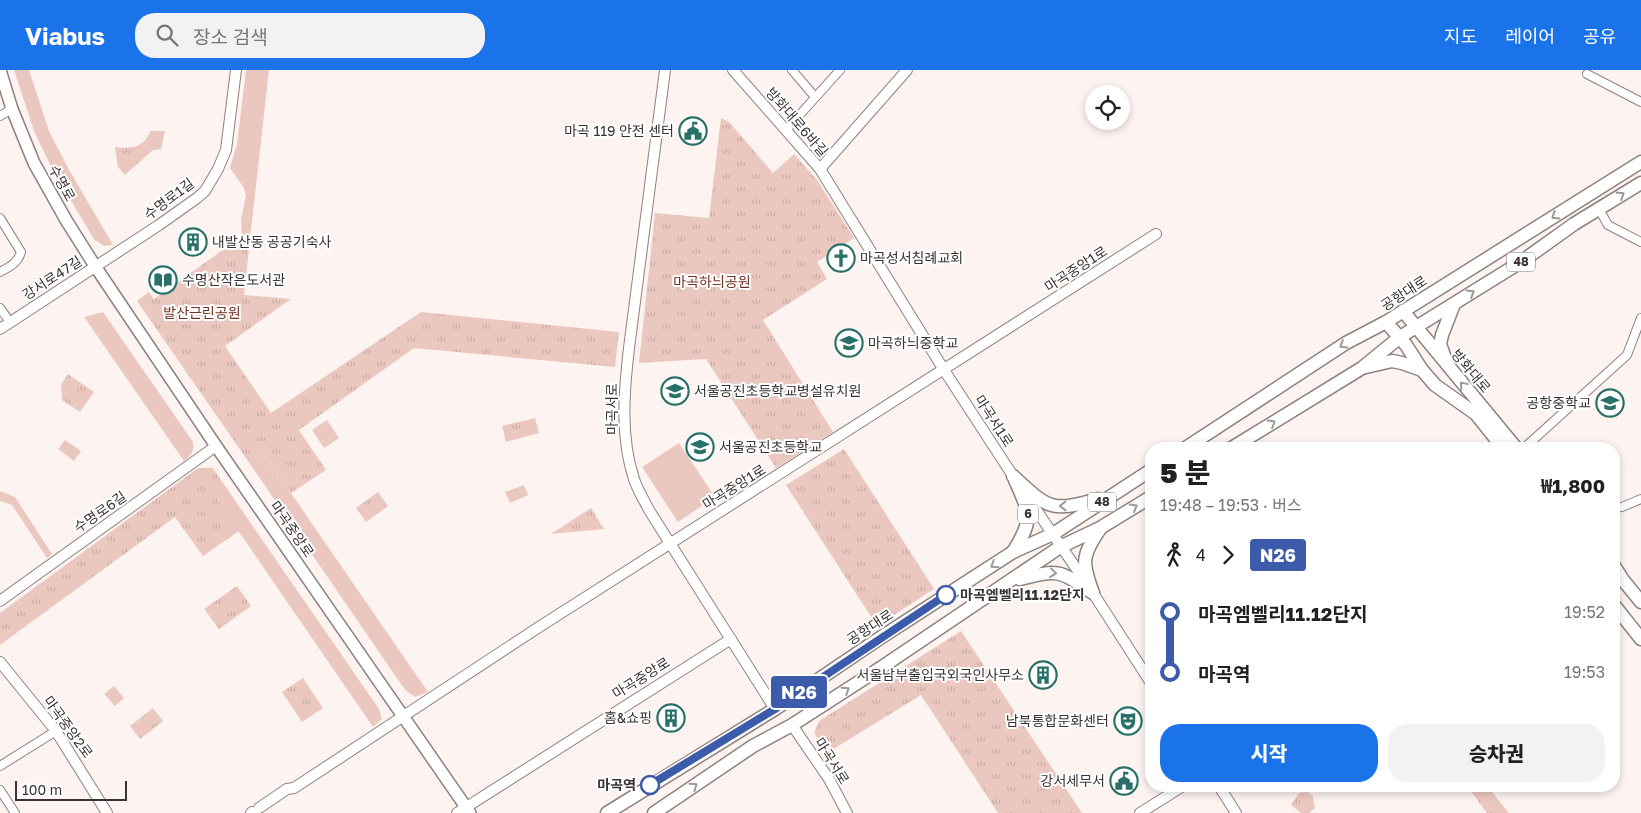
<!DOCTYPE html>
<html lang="ko">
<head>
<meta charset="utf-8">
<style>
  body { margin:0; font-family:"Golos Text","Noto Sans KR",sans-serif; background:#f2f2f2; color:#202124; height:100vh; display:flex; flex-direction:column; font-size:19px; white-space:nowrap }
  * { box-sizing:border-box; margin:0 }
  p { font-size:16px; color:#757577 }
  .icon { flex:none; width:28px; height:28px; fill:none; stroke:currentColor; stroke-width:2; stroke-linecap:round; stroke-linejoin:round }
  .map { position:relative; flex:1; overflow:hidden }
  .drawer { position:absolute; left:1145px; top:372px; width:475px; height:350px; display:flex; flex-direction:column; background:#fff; border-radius:20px; box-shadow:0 2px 8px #0003 }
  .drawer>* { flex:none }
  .badge { padding:0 10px; border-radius:4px; font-size:18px; line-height:32px }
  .buttons { position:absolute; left:1085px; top:15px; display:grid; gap:10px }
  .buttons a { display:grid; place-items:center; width:45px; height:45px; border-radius:50%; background:#fff; box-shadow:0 2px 8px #0003; font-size:25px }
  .scale { position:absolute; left:15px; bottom:12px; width:112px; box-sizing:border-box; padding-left:5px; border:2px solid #393433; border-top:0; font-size:14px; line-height:18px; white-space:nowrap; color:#393433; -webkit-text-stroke:4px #fff; paint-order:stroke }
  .map>.badge { position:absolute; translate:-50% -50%; box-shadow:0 0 0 2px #fff }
  .legs { display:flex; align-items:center; gap:8px; height:55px; padding:0 15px; font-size:16px }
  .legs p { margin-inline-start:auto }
  .head { display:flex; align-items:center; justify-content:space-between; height:85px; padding:0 15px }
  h1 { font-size:28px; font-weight:800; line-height:38px }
  .cta { display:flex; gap:10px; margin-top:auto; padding:10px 15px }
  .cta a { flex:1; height:58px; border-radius:20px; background:#1a73e8; color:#fff; font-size:20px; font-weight:800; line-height:58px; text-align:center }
  .cta a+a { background:#f2f2f2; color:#202124 }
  ul { padding:0 15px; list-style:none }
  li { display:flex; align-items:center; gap:18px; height:60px; font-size:19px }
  li i { display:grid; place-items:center; width:8px; height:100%; margin:0 6px; background:currentColor }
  li i::after { content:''; width:12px; height:12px; margin:-6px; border:4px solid; border-radius:50%; background:#fff }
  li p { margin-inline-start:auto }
  li:first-child i { background:linear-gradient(#0000 50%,currentColor 0) }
  li:last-child i { background:linear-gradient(currentColor 50%,#0000 0) }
  header { display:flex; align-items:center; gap:30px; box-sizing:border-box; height:70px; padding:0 25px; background:#1a73e8; color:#fff }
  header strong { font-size:24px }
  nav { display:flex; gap:28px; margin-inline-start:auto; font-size:18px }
  .search { width:350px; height:45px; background:#f2f2f2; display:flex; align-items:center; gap:12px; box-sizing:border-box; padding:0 18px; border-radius:20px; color:#757577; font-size:19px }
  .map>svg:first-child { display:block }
  .grass { fill:#ebc8bf }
  .park { fill:url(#park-tufts) }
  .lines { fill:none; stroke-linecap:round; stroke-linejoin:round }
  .minor-casing { stroke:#8e827f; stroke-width:10 }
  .tertiary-casing { stroke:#8e827f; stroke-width:12 }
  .secondary-casing { stroke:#8e827f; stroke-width:14 }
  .primary-casing { stroke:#8e827f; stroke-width:15 }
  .minor { stroke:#fff; stroke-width:8 }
  .tertiary { stroke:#fff; stroke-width:10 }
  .secondary { stroke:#fff; stroke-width:11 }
  .primary { stroke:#fff; stroke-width:12 }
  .oneway { stroke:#9c9a99 }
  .line-1-casing { stroke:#fff; stroke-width:11 }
  .line-1 { stroke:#3d5bab; stroke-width:8 }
  .stop-1-dot { fill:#fff; stroke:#3d5bab; stroke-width:2.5 }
  .labels { text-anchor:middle; stroke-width:4; stroke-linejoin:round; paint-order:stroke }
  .shield { fill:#fff; stroke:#747170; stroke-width:1 }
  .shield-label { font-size:12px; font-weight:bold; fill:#393433 }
  .street-label { font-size:14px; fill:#393433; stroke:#fff }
  .poi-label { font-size:14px; fill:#393433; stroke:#fff; text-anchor:end }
  .park-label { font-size:14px; fill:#723323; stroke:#fff }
  .stop-label { font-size:14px; font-weight:bold; fill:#393433; stroke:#fff; text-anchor:start }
</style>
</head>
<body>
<header>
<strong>Viabus</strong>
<div class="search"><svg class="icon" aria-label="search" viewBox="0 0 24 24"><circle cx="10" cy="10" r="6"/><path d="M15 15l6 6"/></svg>장소 검색</div>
<nav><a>지도</a><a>레이어</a><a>공유</a></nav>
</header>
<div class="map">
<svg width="1641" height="743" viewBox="0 0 1641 743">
  <defs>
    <pattern id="park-tufts" width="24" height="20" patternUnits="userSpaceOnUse" patternTransform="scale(1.25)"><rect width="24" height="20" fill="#ebc8bf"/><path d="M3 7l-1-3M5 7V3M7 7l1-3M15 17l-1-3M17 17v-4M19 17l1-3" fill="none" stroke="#caaca5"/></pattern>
  </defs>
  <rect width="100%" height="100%" fill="#fdf3f0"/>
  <g class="grass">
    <path d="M14,0H29L49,61L68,98L113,175L104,176L94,169L53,101L34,61Z"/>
    <path d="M246,0H269L251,160L242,166L241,149L246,126L244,118L230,98L237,74Z"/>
    <path d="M103,242L193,372C194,381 192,385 184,391L84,247Z"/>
    <path d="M327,350L339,368L324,378L312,360Z"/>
    <path d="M65,370L81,381L74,391L58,379Z"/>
    <path d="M679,373L715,427L678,452L642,397Z"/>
    <path d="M264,384L428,622L415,627L405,620L250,394Z"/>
    <path d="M223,413L379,639L382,649L373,657L211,421Z"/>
    <path d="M524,415L528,425L510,433L505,422Z"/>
    <path d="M0,421L15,427L52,484L47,488L12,435L0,431Z"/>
    <path d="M114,616L124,628L115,636L104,624Z"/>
  </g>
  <g class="park">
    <path d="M721,48L729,52L773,103L794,84L817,110L854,168L817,192L827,209L763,250L833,362L776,398L706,289L639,293L655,143L709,148Z"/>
    <path d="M150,61H165L161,79L153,80L125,105L118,97L115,77C130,79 145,78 150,61Z"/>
    <path d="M251,160L244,225L291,229L225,276L271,343L421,242L619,262L615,297L414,278L299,360L326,400L291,423L264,384L250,394L137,231L149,222L154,229Z"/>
    <path d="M68,304L94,322L80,342L62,330L61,315Z"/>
    <path d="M535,348L539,363L506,372L502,356Z"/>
    <path d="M844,379L934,519L877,556L786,415Z"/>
    <path d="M198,398H213L223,413L212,422L239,461L203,486L175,447L0,575V543Z"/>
    <path d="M378,422L388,436L366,452L356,438Z"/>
    <path d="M591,438L604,459L551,464Z"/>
    <path d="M237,516L251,536L219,559L204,539Z"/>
    <path d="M961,561L1082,743H998L921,625L827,683L814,663L819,651Z"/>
    <path d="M303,608L323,638L302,652L282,622Z"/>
    <path d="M153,638L163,651L140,669L130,656Z"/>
    <path d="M1467,716H1487L1509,743H1487Z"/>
    <path d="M1307,722L1313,726L1315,738L1309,743H1301L1291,735L1299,723Z"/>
  </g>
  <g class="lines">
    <g class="minor-casing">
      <g id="minor">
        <path d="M792,0L815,27"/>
        <path d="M1587,4L1641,32"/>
        <path d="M0,46L12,39"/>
        <path d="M786,60L840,0"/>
        <path d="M1599,139L1608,155L1641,172"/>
        <path d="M0,148L21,182C18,193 9,197 0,202"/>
        <path d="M0,238L10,252"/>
        <path d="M1523,379L1627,285L1641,248"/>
        <path d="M1614,438L1622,437L1641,429"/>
        <path d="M0,696L56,661"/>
        <path d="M0,720L15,743"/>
      </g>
    </g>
    <g class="tertiary-casing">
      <g id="tertiary">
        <path d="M665,0L629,278C624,321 620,367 634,409C637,419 644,430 649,440L775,639"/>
        <path d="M733,0L820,99L944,300L1013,406L1093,523L1151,613"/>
        <path d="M820,99L907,0"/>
        <path d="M0,259L159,155L197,128L205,121L218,99L226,80L236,0"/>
        <path d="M0,531L216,376"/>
        <path d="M0,592L56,661L107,743"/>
        <path d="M792,655L829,709L847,743"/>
        <path d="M1219,716L1236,743"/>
        <path d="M259,738L287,719L294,718L539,557L1156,164"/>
        <path d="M251,743L252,742"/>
        <path d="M457,743L731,569"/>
        <path d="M1140,743L1183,716"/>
      </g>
    </g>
    <g class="secondary-casing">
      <path id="secondary" d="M0,0L12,39L34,93L66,150L95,196L216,376L470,743"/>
    </g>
    <g class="primary-casing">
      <g id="primary">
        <path d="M1403,241L1517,379"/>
        <path d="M1386,252L1406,275L1422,300L1435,315L1476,344L1504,379"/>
        <path d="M1445,288L1440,274L1442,265L1454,234"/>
        <path d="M1366,297L1392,291L1402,293L1422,300"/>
        <path d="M1184,379L1346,273L1386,252L1641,92"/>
        <path d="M1230,379L1362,298L1400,267L1521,192L1574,154L1641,113"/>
        <path d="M1013,406C1048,438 1050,443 1098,429"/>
        <path d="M1013,482C1034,449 1030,444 1015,410"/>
        <path d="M1614,496L1623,510L1641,532"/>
        <path d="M1020,509C1059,499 1059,500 1093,523"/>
        <path d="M1093,523C1082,493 1081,486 1100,459"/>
        <path d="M1614,535L1641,569"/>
        <path d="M607,743L775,639L880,568L1013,482L1053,464L1151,400"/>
        <path d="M654,743L753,676L792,655L882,597L1060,477L1100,458L1151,427"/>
      </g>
    </g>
    <use href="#minor" class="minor"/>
    <use href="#tertiary" class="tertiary"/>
    <use href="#secondary" class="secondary"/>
    <use href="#primary" class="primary"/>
  </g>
  <defs><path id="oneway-chevron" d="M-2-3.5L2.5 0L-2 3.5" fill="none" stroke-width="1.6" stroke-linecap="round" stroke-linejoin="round" transform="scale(1.25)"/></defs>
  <g class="oneway">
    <use href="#oneway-chevron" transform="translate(1621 125) rotate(-32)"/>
    <use href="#oneway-chevron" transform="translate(1555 146) rotate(148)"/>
    <use href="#oneway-chevron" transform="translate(1471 223) rotate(-32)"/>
    <use href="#oneway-chevron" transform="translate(1343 275) rotate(148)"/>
    <use href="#oneway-chevron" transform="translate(1463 315) rotate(-130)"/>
    <use href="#oneway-chevron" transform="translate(1272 353) rotate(-31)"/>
    <use href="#oneway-chevron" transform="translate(1063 436) rotate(179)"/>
    <use href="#oneway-chevron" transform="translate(1134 437) rotate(-31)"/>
    <use href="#oneway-chevron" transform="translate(994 495) rotate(147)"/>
    <use href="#oneway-chevron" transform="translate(1053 503) rotate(6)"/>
    <use href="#oneway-chevron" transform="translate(846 620) rotate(-33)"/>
    <use href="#oneway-chevron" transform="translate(694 716) rotate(-34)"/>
  </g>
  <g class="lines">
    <g class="line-1-casing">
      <path id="line-1" d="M650,715L775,639L946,525"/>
    </g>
    <use href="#line-1" class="line-1"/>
  </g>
  <defs>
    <g id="civic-ring" transform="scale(1.4375)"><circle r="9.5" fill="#fff" stroke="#287068" stroke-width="1.5"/><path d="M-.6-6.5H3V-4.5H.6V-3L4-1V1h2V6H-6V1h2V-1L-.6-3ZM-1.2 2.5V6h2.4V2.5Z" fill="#287068"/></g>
    <g id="building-ring" transform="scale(1.4375)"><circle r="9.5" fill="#fff" stroke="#287068" stroke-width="1.5"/><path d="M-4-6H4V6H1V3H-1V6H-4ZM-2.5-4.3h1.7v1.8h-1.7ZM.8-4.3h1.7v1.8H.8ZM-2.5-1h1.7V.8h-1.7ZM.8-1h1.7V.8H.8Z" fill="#287068"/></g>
    <g id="church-ring" transform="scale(1.4375)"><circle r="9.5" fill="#fff" stroke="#287068" stroke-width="1.5"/><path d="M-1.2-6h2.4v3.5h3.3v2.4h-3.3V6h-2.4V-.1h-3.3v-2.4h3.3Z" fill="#287068"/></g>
    <g id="library-ring" transform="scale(1.4375)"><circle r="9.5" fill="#fff" stroke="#287068" stroke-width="1.5"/><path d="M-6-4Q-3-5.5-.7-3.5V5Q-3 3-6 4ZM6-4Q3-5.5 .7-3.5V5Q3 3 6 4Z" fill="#287068"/></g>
    <g id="school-ring" transform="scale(1.4375)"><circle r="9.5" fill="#fff" stroke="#287068" stroke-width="1.5"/><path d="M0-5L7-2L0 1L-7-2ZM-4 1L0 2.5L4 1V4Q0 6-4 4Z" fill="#287068"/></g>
    <g id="theatre-ring" transform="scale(1.4375)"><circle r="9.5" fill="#fff" stroke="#287068" stroke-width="1.5"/><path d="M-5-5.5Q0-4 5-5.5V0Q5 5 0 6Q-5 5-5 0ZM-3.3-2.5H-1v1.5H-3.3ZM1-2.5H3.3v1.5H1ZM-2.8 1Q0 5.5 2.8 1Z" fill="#287068"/></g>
  </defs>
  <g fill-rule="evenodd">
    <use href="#civic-ring" x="693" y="61"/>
    <use href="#building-ring" x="193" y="172"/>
    <use href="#church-ring" x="841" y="188"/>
    <use href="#library-ring" x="163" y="210"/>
    <use href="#school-ring" x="849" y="273"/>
    <use href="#school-ring" x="675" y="321"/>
    <use href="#school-ring" x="1610" y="333"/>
    <use href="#school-ring" x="700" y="377"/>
    <use href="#building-ring" x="1043" y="605"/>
    <use href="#building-ring" x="671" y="648"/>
    <use href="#theatre-ring" x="1128" y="651"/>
    <use href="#civic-ring" x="1124" y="711"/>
  </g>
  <g class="stop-1-dot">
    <circle cx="946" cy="525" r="9"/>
    <circle cx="650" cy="715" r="9"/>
  </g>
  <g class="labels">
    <g class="shield">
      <rect x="1507" y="182.5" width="28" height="19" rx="4"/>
      <rect x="1088" y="422.5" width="28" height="19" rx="4"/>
      <rect x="1018" y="434.5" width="20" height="19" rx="4"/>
    </g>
    <g class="shield-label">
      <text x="1521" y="196">48</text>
      <text x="1102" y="436">48</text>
      <text x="1028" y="448">6</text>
    </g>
    <g class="street-label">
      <text transform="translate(797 52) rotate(49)" y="5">방화대로6바길</text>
      <text transform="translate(62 113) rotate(61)" y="5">수명로</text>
      <text transform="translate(169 129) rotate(-37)" y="5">수명로1길</text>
      <text transform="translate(1076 199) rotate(-33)" y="5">마곡중앙1로</text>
      <text transform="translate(52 208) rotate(-33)" y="5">강서로47길</text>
      <text transform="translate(1404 223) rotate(-33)" y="5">공항대로</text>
      <text transform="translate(1471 301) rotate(50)" y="5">방화대로</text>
      <text transform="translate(612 339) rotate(-90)" y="5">마곡서로</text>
      <text transform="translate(994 351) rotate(57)" y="5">마곡서1로</text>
      <text transform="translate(734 417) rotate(-32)" y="5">마곡중앙1로</text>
      <text transform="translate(100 442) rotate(-35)" y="5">수명로6길</text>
      <text transform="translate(292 459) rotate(55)" y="5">마곡중앙로</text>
      <text transform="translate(870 557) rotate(-33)" y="5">공항대로</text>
      <text transform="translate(641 608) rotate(-32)" y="5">마곡중앙로</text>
      <text transform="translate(68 657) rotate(54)" y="5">마곡중앙2로</text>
      <text transform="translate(832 691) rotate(58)" y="5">마곡서로</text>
    </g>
    <g class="poi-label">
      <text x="674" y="66">마곡 119 안전 센터</text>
      <text x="212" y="177" text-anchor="start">내발산동 공공기숙사</text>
      <text x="860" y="193" text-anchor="start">마곡성서침례교회</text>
      <text x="182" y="215" text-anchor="start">수명산작은도서관</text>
      <text x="868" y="278" text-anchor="start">마곡하늬중학교</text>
      <text x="694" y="326" text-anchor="start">서울공진초등학교병설유치원</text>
      <text x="1591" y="338">공항중학교</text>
      <text x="719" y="382" text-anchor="start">서울공진초등학교</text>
      <text x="1024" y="610">서울남부출입국외국인사무소</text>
      <text x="652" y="653">홈&amp;쇼핑</text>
      <text x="1109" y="656">남북통합문화센터</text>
      <text x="1105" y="716">강서세무서</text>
    </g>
    <g class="park-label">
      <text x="712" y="217">마곡하늬공원</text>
      <text x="202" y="248">발산근린공원</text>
    </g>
    <g class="stop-label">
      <text x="960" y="530">마곡엠벨리11.12단지</text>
      <text x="636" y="720" text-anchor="end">마곡역</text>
    </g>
  </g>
</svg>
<div class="buttons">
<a><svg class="icon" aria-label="locate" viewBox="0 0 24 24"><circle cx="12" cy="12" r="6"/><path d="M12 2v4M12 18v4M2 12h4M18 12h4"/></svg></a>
</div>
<div class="scale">100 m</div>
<b class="badge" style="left:799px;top:622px;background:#3d5bab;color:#fff">N26</b>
<section class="drawer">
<div class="head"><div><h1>5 분</h1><p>19:48 – 19:53 · 버스</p></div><b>₩1,800</b></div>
<div class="legs"><svg class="icon" aria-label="walk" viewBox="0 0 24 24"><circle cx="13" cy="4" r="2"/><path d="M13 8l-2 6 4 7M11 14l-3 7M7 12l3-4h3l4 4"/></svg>4<svg class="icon" aria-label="forward" viewBox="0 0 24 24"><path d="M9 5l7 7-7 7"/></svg><b class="badge" style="background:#3d5bab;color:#fff">N26</b></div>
<ul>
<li><i style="color:#3d5bab"></i><b>마곡엠벨리11.12단지</b><p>19:52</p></li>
<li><i style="color:#3d5bab"></i><b>마곡역</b><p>19:53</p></li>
</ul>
<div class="cta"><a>시작</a><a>승차권</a></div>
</section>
</div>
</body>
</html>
